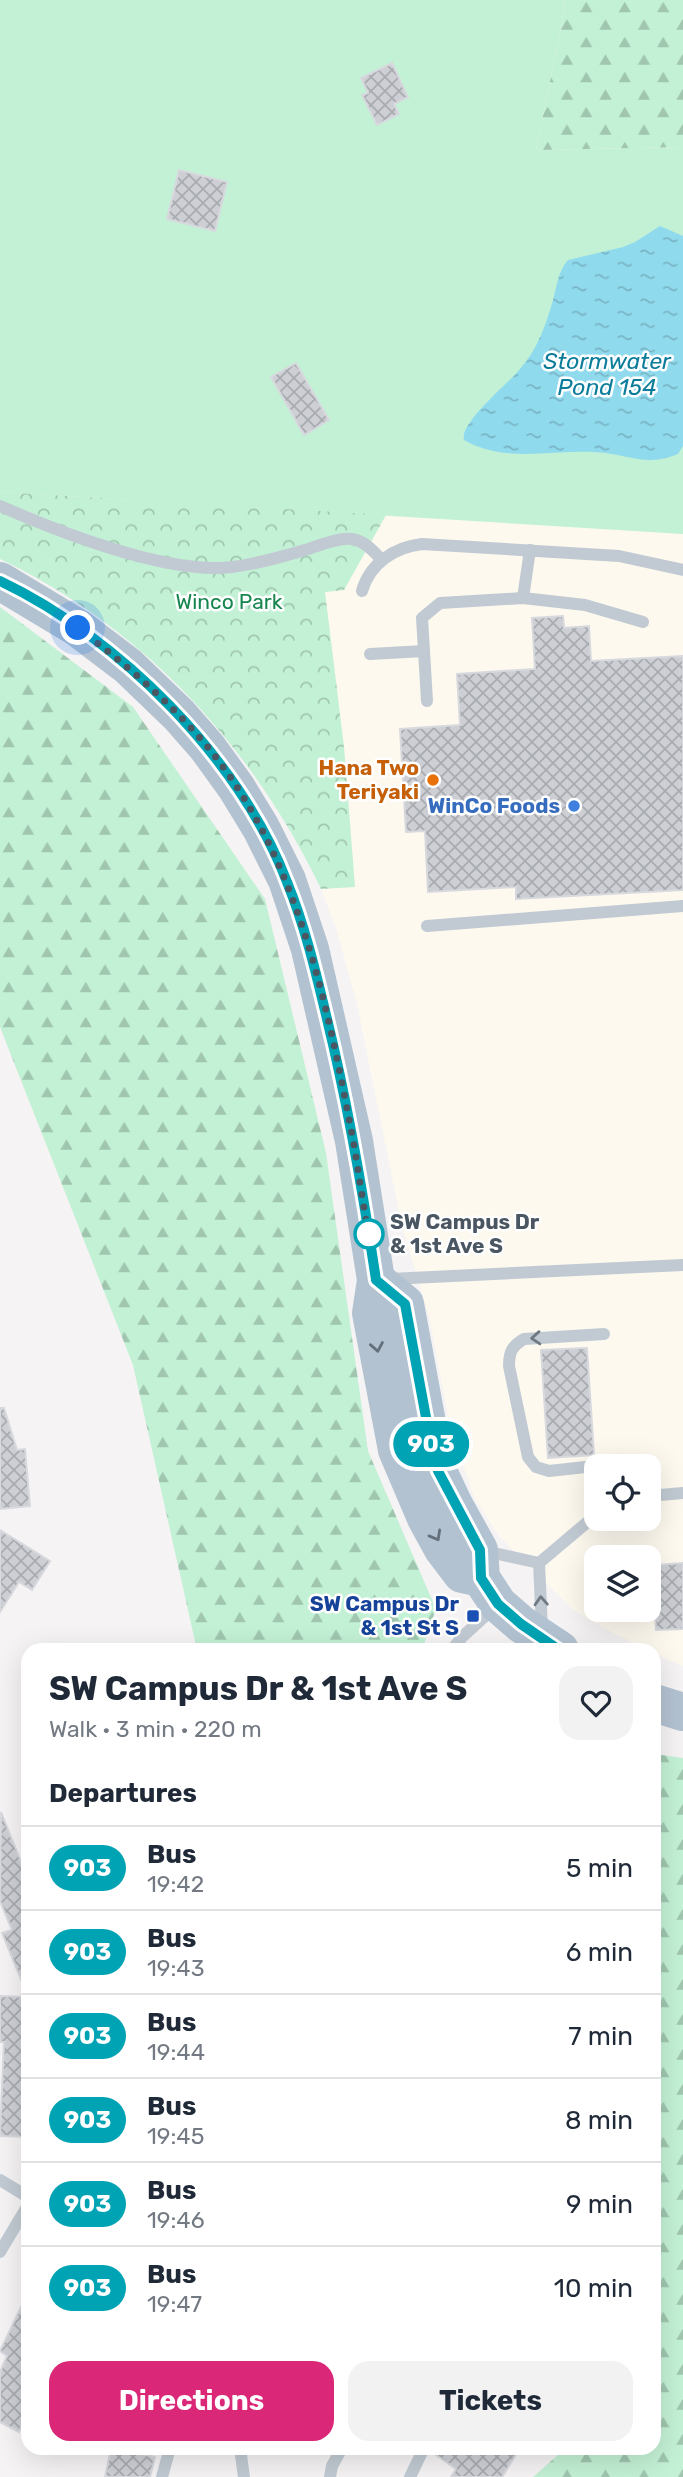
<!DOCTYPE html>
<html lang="en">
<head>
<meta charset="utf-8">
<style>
  body { margin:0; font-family:Rubik,sans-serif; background:#f2f2f3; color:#1f2937; height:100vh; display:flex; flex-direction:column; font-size:26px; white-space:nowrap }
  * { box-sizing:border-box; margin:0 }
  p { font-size:23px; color:#747a83 }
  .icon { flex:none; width:38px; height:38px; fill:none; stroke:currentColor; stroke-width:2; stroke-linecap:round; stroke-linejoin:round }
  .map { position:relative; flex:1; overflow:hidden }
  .sheet { position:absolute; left:21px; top:1643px; width:640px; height:812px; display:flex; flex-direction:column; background:#fff; border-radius:21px; box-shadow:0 7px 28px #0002 }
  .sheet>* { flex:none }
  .badge { padding:0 14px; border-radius:23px; font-size:24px; line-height:46px }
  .controls { position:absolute; left:584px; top:1454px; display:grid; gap:14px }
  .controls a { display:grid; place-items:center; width:77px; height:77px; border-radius:14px; background:#fff; box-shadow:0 7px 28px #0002; font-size:35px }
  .you { position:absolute; width:35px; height:35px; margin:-18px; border:5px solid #fff; border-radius:50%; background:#1a73e8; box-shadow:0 0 0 10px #1a73e833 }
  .map>.badge { position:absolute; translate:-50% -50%; box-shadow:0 0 0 4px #fff }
  h2 { padding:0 28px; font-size:26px; line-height:63px }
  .round { display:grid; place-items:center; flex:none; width:74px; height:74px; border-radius:21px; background:#f2f2f3 }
  .overview { display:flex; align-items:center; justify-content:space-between; height:119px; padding:0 28px }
  h1 { font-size:33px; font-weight:700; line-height:52px }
  .primary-button { display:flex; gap:14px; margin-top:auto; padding:14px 28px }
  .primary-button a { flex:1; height:80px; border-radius:21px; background:#db2777; color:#fff; font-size:28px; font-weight:700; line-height:80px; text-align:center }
  .primary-button a+a { background:#f2f2f3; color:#1f2937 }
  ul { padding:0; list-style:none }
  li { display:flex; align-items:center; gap:21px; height:84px; padding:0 28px; border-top:2px solid #e0e1e3 }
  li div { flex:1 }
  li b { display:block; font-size:26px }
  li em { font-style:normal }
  li .badge { min-width:77px; font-weight:700; text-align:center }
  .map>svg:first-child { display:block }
  .commercial { fill:#fdf9ef; fill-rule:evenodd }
  .grass { fill:#c3f1d5 }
  .forest { fill:url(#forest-firs) }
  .park { fill:url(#park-crowns) }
  .water { fill:url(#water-ripples) }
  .building { fill:url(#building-cross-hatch); stroke:#d7d9de; stroke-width:2 }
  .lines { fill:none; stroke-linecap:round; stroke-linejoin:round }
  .lane { stroke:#c1cad2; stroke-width:12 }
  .primary { stroke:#b3c2d1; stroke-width:38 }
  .oneway { stroke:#6e7983 }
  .oneway2 { stroke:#64717d }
  .line-casing { stroke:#fff; stroke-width:16 }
  .line { stroke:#00a3b4; stroke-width:10 }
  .walk { stroke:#4a5661; stroke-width:7; stroke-dasharray:0 12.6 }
  .food-dot { fill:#e8710a; stroke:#fff; stroke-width:2.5 }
  .shop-dot { fill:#3f7fe0; stroke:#fff; stroke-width:2.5 }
  .stop-dot { fill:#fff; stroke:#00a3b4; stroke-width:3.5 }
  .transit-dot { fill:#1a4fb4; stroke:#fff; stroke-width:2.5 }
  .labels { text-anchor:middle; stroke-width:5; stroke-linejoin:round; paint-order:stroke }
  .park-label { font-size:21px; fill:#17864f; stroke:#fff }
  .food-label { font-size:21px; font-weight:bold; fill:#c56008; stroke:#fff; text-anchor:end }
  .shop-label { font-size:21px; font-weight:bold; fill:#366cbe; stroke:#fff; text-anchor:end }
  .stop-label { font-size:21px; font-weight:bold; fill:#4a5661; stroke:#fff; text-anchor:start }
  .transit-label { font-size:21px; font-weight:bold; fill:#164399; stroke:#fff; text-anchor:end }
  .water-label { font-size:23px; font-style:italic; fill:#0c7c9b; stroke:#fff }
</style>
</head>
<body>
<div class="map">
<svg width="683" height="2477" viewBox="0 0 683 2477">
  <defs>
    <pattern id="forest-firs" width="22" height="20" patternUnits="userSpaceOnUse" patternTransform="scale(1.75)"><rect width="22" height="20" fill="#c3f1d5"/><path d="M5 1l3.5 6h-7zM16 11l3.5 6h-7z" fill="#a0c6b0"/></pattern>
    <pattern id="park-crowns" width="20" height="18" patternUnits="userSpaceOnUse" patternTransform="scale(1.75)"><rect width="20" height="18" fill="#c3f1d5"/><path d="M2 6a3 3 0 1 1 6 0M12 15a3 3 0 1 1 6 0" fill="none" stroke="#a0c6b0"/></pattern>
    <pattern id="water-ripples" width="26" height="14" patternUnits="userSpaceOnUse" patternTransform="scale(1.75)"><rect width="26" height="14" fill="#90daee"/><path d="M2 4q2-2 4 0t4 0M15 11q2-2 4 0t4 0" fill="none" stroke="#78b4c4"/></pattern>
    <pattern id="building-cross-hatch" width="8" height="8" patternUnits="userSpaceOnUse" patternTransform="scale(1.75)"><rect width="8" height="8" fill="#cdcfd5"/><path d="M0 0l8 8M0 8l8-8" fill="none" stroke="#a8abb0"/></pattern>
  </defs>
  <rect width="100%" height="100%" fill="#f5f3f3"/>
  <path class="commercial" d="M386,515L683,534V1666L655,1654L654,1650H648L603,1628L571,1608L499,1536L474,1497L449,1423L430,1320L402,1227L357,1004L336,928L321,889L355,886L344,747L325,592L344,590ZM597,1466H649V1519H597ZM597,1558H649V1610H597Z"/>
  <path class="grass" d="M0,0H563L565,8L536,150L683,147V534L0,492Z"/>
  <g class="forest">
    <path d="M563,0H683V147L536,150L565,8Z"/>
    <path d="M0,607L133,707L265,899L326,1153L368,1451L436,1609L422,1650H197L133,1365L0,1027Z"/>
    <path d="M655,1754L683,1758V2477H533L566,2448H654Z"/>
  </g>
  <path class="park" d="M0,492L386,515L344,590L325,592L344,747L355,887L321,889C253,747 143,627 0,559Z"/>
  <path class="water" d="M660,226L683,236V446L678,454C645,468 626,453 593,452C551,450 503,463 464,440C459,423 509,383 520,369C537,350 546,325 553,300C557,286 558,271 568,260L623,247L635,242Z"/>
  <g class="building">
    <path d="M392,63L408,97L394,104L399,114L377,125L362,95L368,93L361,78Z"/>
    <path d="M179,170L227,182L215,231L167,219Z"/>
    <path d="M296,363L329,420L304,435L271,377Z"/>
    <path d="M563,616L564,628L589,626L591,661L683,656V890L516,899V887L428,892L425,831L406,832L400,729L460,725L457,674L535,669L532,618Z"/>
    <path d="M587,1348L594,1455L548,1458L541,1350Z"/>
    <path d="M0,1408H4L17,1450L25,1449L30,1506L0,1509Z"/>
    <path d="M0,1530L50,1561L32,1590L19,1582L0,1612Z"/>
    <path d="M683,1563V1629L656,1630L653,1585L659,1584L658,1565Z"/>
    <path d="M1,1812L28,1879L27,1994L2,1933L12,1930L0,1901Z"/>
    <path d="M0,1996L28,1997V2137L0,2136L4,2042H0Z"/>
    <path d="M28,2292V2412L19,2432L0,2422V2372L7,2356L0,2351Z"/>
    <path d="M111,2448L155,2457L150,2477H105Z"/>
    <path d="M433,2448H520L502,2477H451L456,2469L432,2452Z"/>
  </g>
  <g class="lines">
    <g class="lane">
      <path d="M0,506C59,532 168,575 232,567C257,564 281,557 305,550C319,546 338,537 352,539C365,541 373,551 382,560"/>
      <path d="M362,591C370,563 395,547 422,544L619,556L683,570"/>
      <path d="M523,598L530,550"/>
      <path d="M424,651L427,701"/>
      <path d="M370,654L424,651L422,618L440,603L523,598L585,605L643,622"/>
      <path d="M427,926L683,906"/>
      <path d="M390,1279L683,1265"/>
      <path d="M604,1334L524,1339C512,1346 509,1352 509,1366L528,1457L536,1467L549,1471L613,1464"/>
      <path d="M649,1496L683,1493"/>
      <path d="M485,1551L539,1563"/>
      <path d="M539,1563L542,1629"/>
      <path d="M539,1563L597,1514"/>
      <path d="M452,1650L462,1637L495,1607"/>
      <path d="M0,2180L28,2197"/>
      <path d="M0,2252L28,2205"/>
      <path d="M240,2448L244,2477"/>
      <path d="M162,2477L170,2448"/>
      <path d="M330,2477L332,2466L342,2448"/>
      <path d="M410,2477L424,2448"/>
    </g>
    <g class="primary">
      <path d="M0,581L78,628L128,666L179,715L207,747L236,787L261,828L287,880L310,949L354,1141L376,1280L371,1313L397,1450L426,1518L443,1549L462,1574L481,1578"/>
      <path d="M376,1280L405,1304L430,1439L438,1471L454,1505L479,1550L481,1578L498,1604L521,1624L560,1650"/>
      <path d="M654,1703L683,1712"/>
    </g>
  </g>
  <defs><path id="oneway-chevron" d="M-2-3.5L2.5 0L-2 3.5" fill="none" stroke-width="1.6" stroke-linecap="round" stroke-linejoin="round" transform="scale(1.75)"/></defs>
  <g class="oneway">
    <use href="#oneway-chevron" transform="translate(536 1338) rotate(176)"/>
    <use href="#oneway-chevron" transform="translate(541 1601) rotate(-93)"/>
  </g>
  <g class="oneway2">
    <use href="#oneway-chevron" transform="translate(377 1347) rotate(80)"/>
    <use href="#oneway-chevron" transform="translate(436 1536) rotate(61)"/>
  </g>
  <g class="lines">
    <g class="line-casing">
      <path id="line" d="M0,581C118,637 240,758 287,882C305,926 316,973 327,1019C348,1105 363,1192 376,1280L405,1304L430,1439L438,1471L480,1550L481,1578L498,1604L521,1624L559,1650"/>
    </g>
    <use href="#line" class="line"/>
    <path class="walk" d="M78,628C124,663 169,701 207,746C298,857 327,1002 353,1140C359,1171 362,1203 369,1234"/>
  </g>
  <circle class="food-dot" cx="433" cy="780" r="7"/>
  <circle class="shop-dot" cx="574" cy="806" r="7"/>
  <circle class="stop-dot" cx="369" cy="1234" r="14"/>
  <rect class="transit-dot" x="466" y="1609" width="14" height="14" rx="3.5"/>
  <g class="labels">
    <g class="park-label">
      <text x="229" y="609">Winco Park</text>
    </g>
    <g class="food-label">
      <text x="419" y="775">Hana Two<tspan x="419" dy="24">Teriyaki</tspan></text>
    </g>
    <g class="shop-label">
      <text x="560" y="813">WinCo Foods</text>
    </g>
    <g class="stop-label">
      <text x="390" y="1229">SW Campus Dr<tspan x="390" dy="24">&amp; 1st Ave S</tspan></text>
    </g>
    <g class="transit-label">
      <text x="459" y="1611">SW Campus Dr<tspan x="459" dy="24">&amp; 1st St S</tspan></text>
    </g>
    <g class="water-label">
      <text x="607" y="369">Stormwater<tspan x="607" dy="26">Pond 154</tspan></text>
    </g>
  </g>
</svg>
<div class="controls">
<a><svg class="icon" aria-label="locate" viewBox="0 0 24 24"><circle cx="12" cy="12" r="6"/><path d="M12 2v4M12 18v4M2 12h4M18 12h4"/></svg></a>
<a><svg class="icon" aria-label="layers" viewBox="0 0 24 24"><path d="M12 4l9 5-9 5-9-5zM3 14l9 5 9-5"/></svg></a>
</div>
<div class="you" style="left:78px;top:628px"></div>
<b class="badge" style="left:431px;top:1444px;background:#00a3b4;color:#fff">903</b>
<section class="sheet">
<div class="overview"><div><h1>SW Campus Dr &amp; 1st Ave S</h1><p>Walk · 3 min · 220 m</p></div><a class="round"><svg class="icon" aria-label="heart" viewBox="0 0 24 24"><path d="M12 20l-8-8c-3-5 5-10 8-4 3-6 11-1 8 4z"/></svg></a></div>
<h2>Departures</h2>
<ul>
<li><span class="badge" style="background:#00a3b4;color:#fff">903</span><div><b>Bus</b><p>19:42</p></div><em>5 min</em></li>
<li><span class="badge" style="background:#00a3b4;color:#fff">903</span><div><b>Bus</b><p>19:43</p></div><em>6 min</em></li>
<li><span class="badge" style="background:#00a3b4;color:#fff">903</span><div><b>Bus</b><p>19:44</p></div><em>7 min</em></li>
<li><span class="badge" style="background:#00a3b4;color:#fff">903</span><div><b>Bus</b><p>19:45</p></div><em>8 min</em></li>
<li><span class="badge" style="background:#00a3b4;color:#fff">903</span><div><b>Bus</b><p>19:46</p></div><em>9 min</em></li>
<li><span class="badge" style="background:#00a3b4;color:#fff">903</span><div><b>Bus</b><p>19:47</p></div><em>10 min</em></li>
</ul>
<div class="primary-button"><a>Directions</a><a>Tickets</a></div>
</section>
</div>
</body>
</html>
